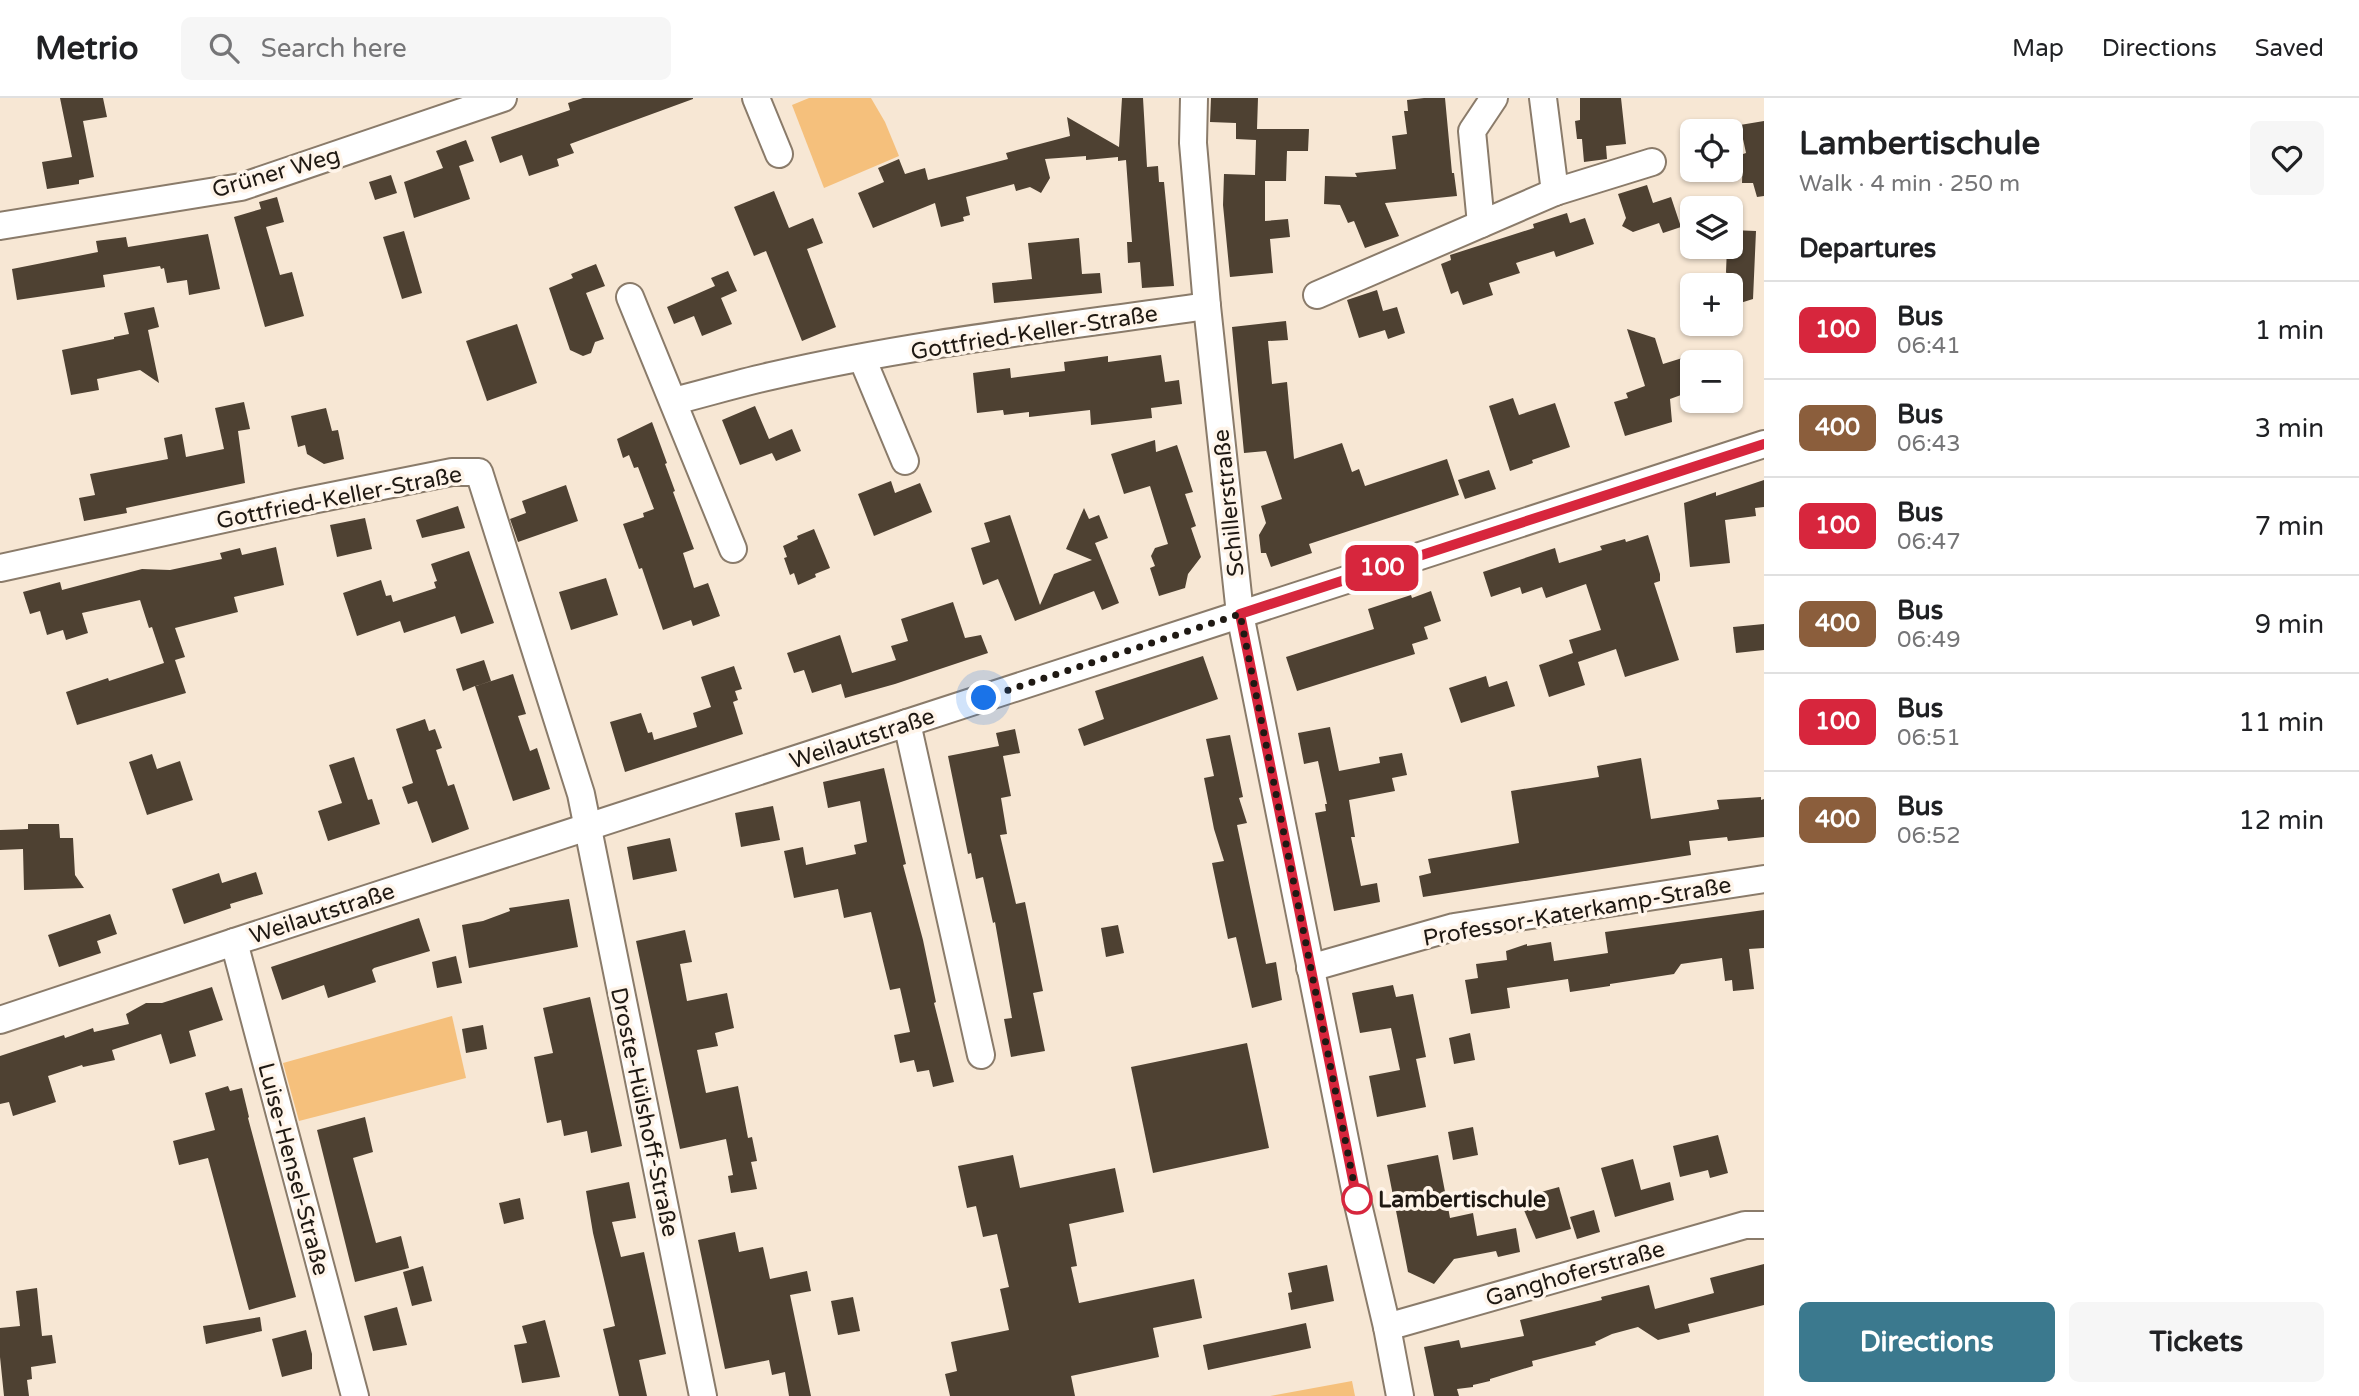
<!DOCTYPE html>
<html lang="en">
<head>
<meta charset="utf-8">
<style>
  body { margin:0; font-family:"Varela Round",sans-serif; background:#f6f6f6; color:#202124; height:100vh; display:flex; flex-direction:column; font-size:26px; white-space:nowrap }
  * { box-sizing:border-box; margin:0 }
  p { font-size:23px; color:#757577 }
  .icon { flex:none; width:38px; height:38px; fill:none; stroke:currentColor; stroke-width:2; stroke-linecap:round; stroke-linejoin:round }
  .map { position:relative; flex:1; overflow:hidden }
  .panel { display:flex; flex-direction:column; background:#fff; width:595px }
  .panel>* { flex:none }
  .badge { padding:0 14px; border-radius:10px; font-size:24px; line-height:46px }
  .buttons { position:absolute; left:1680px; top:21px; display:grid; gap:14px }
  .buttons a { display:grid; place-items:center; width:63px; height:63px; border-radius:10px; background:#fff; box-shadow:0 2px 5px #0004; font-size:35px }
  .you { position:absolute; width:35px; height:35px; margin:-18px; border:5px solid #fff; border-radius:50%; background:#1a73e8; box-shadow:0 0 0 10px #1a73e833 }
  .map>.badge { position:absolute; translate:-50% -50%; box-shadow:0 0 0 4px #fff }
  h2 { padding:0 35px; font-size:26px; line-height:63px }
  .round { display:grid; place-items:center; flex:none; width:74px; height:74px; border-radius:10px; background:#f6f6f6 }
  .summary { display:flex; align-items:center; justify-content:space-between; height:119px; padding:0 35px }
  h1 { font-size:33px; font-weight:700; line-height:52px }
  .cta { display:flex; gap:14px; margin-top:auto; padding:14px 35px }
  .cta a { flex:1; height:80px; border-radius:10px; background:#3b798e; color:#fff; font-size:28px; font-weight:700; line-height:80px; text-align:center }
  .cta a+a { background:#f6f6f6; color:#202124 }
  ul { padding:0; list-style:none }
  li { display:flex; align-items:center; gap:21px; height:98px; padding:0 35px; border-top:2px solid #e0e0e0 }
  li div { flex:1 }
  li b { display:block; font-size:26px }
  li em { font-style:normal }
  li .badge { min-width:77px; font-weight:700; text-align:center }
  header { display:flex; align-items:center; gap:42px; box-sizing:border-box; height:98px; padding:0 35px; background:#fff; border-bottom:2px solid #e0e0e0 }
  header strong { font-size:33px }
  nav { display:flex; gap:38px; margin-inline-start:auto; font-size:24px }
  .search { width:490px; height:63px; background:#f6f6f6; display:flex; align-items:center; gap:18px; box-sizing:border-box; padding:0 24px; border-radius:10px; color:#757577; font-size:26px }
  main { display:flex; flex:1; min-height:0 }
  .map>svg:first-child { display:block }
  .green { fill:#f5c07c }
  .building { fill:#4e4132 }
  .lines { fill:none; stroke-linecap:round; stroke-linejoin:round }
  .street-casing { stroke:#8a7b6a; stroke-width:30 }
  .street { stroke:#fff; stroke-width:26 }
  .line-casing { stroke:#fff; stroke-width:16 }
  .line { stroke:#d7263d; stroke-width:10 }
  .walk { stroke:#1f1913; stroke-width:7; stroke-dasharray:0 12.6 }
  .stop-dot { fill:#fff; stroke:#d7263d; stroke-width:3.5 }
  .labels { text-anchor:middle; stroke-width:7; stroke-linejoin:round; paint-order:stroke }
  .street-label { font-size:23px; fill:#1f1913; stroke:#fff5ea }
  .stop-label { font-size:23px; font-weight:bold; fill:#1f1913; stroke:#fff5ea; text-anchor:start }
</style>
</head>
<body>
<header>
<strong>Metrio</strong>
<div class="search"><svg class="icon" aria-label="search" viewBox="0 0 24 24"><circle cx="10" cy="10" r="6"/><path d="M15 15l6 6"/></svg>Search here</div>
<nav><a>Map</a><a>Directions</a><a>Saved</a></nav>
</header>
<main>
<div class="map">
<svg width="1764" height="1298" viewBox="0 0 1764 1298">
  <rect width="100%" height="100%" fill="#f7e7d4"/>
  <g class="green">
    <path d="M809,0H871L885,24L899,58L824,90L792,7Z"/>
    <path d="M452,918L466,980L299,1023L283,965Z"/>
    <path d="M1352,1283L1355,1298H1270Z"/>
  </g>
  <g class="building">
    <path d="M60,0H103L107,19L83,23L94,79L79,82V86L47,91L42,64L72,59Z"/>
    <path d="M583,0H693V1L570,46L574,55L557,61L559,68L529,78L522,57L500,65L491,39L570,12L568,5Z"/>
    <path d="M1122,0H1143L1147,69L1158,68L1159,84H1164L1174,188L1142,190L1140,164L1128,165L1127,144H1132L1126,62L1118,63V59L1086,62V58L1045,61L1050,80L1041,95L1030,89L1016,93L1014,86L966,99L970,117L963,119L964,123L941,129L935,105L873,130L858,95L884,84L878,70L899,61L905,76L925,70L928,82L1008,61L1006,55L1070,38L1067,19L1119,49Z"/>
    <path d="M1211,0H1258L1257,31H1309L1308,53H1287L1286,83H1265V123L1288,121L1290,139L1270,141L1273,175L1230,179L1223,107L1224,76L1255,77L1256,42L1236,41V25L1210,24Z"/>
    <path d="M1424,0H1445L1452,75H1454L1457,98L1385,105L1399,138L1365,150L1354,123L1348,125L1340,107L1324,106L1325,78L1357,79L1355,75L1396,71L1392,38L1407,36L1404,13H1408L1407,2Z"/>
    <path d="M1580,0H1621L1626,46L1606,48L1607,61L1584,64L1582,41H1577L1575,23L1580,22Z"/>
    <path d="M1764,23V98L1757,99L1753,85H1742L1743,56L1746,55L1740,27Z"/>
    <path d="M466,42L474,63L459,68L470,101L414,120L404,84L443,70L436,53Z"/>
    <path d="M391,77L397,95L375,102L369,84Z"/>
    <path d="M1647,87L1653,105L1671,99L1681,129L1663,135L1659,125L1633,134L1622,128L1626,120L1618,96Z"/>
    <path d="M774,93L789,130L813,120L823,145L807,151L836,229L802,243L766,153L754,158L734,109Z"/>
    <path d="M277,99L284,124L266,129L280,177L292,174L304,218L265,229L234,119L261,111L259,104Z"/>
    <path d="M1567,115L1570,125L1585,120L1594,146L1556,159L1554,153L1516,165L1520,175L1489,185L1493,197L1463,207L1458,193L1451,196L1441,166L1451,162L1450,157L1534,130L1533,126Z"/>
    <path d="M1731,132L1756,133L1753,201L1737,206L1726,174L1727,149H1731Z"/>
    <path d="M404,133L422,195L402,201L383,139Z"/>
    <path d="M208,136L220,191L189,197L187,182L167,185L164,170L161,171L160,168L103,177L105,189L17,202L12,171L98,154L96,143L126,139L128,149Z"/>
    <path d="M1079,140L1082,176L1100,175L1102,195L994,205L992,185L1032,181L1028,145Z"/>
    <path d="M596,166L605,188L586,195L604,241L595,244L591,255L583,258L570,252L549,190L573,180L571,176Z"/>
    <path d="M728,173L737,193L721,200L732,226L702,238L694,218L674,226L667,209L715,188L711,180Z"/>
    <path d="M1377,192L1383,213L1397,209L1405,235L1388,241L1385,232L1359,240L1347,202Z"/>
    <path d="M154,209L159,229L148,232L159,285L140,272L97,281L99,292L71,297L62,252L114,241V239L129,236L124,215Z"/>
    <path d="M1286,223L1288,242L1268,243L1272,286L1287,284L1294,361L1342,345L1352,374L1359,371L1365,388L1447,361L1459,397L1309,446L1312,455L1271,469L1266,455H1261L1259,437L1266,425L1261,408L1282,401L1266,353L1244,355L1232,229Z"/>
    <path d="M517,226L537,285L487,303L466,243Z"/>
    <path d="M1627,231L1655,240L1663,266L1692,257V293L1670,301L1672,324L1625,338L1614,304L1628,300L1626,295L1645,288Z"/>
    <path d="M1161,257L1165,284L1179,282L1182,306L1151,310L1152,320L1091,327L1090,312L1029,319V314L1004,317L1003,312L977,315L973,275L1010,270L1011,280L1065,273L1064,264L1108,258V264Z"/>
    <path d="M1513,300L1519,317L1555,305L1570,349L1532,362L1533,365L1510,373L1489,308Z"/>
    <path d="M244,304L250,331L238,333L245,385L126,410L127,415L84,423L79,400L95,397L90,376L168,361L164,340L182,336L186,359L224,351L215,310Z"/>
    <path d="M755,308L769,341L792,331L801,353L776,363L772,355L740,367L722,322Z"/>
    <path d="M326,310L332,333L338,332L344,361L324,366L307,356L305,347L298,349L291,318Z"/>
    <path d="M652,324L667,365L665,366L675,393L673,394L694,451L683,455L694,490L708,485L720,518L693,528L691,522L663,532L642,470L639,471L623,426L644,419L643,415L654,411L638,369L634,370L629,357L623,360L617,341Z"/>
    <path d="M1155,342L1156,354L1177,347L1193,394L1185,396L1196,428L1191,430L1201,459L1188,476L1185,490L1159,498L1150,470L1155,468L1151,458L1155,450L1168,446L1150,388L1124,396L1111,356Z"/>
    <path d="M1489,372L1496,391L1465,401L1458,382Z"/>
    <path d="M1764,382V409L1755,410L1756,418L1725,422L1730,465L1690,469L1684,405L1716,394V398Z"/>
    <path d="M891,383L895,395L920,385L932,414L874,438L858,396Z"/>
    <path d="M566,387L578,423L518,444L510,421L526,415L522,403Z"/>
    <path d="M458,408L465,430L422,440L416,422Z"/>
    <path d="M1084,410L1089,421L1099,417L1108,440L1095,445L1119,505L1102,512L1094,493L1015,523L998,481L983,487L971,450L990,444L984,425L1010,417L1040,507L1054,476L1092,462L1066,451Z"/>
    <path d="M365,420L372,451L337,459L330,427Z"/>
    <path d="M814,431L830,470L815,476L816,479L798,487L794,475L790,477L784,460L787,459L783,448L798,441L797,438Z"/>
    <path d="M1648,437L1660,476V483L1654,485L1679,562L1625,579L1616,551L1578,564L1585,587L1549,599L1539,567L1573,555L1569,542L1601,532L1586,486L1546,500L1542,489L1522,496L1520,489L1491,499L1483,474L1555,450L1559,465L1602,452L1600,448L1625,441L1626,444Z"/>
    <path d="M276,449L284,487L234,499L238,514L175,530L185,559L175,562L186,595L77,627L66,594L108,580L109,583L164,565L152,529L149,530L140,502L82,515L88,535L66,542L63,532L47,537L40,513L30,516L23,494L60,484L62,492L142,471L170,472L222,461L220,455L240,450L242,457Z"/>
    <path d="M469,453L494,525L461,536L455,518L404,535L400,523L357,538L343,495L381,482L386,498L391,497L393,504L436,490L434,484L437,483L431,466Z"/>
    <path d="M606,480L618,517L571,532L559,494Z"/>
    <path d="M1431,493L1441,523L1424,529L1428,541L1412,546L1415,556L1297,593L1286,559L1374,531L1368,511L1411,497L1412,500Z"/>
    <path d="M953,504L965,540L981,537L988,555L895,586L845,600L841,586L812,595L804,572L794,575L787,555L840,537L852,575L896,562L891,548L908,543L901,521Z"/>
    <path d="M1764,526V552L1736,555L1733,529Z"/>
    <path d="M1203,558L1218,601L1084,648L1078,631L1104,621L1095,593Z"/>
    <path d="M484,562L491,583L476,588L513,576L526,616L518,618L530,653L537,650L550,691L513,703L475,588L463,593L456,571Z"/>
    <path d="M734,568L742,591L735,593L738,602L733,604L743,636L625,674L610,624L641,615L648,635L652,634L654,642L697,629L693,615L711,609L701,579Z"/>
    <path d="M1486,578L1489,589L1507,583L1515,608L1461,625L1449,590Z"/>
    <path d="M425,621L429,633L435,631L442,650L436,652L448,688L454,686L469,731L432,745L417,703L408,706L402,689L413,685L396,631Z"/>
    <path d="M1330,629L1339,673L1380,665L1379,659L1402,655L1407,677L1392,680L1395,693L1349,702L1355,739H1351L1361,788L1377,785L1380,804L1334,813L1315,715L1326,713L1325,706H1327L1318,663L1304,666L1298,635Z"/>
    <path d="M1015,631L1020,655L1003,658L1011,698L1001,700L1007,736L1000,737L1016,806L1025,804L1027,814L1043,893L1033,895L1045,953L1011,959L1004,921L1012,920L995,824L993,825L983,779L976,781L971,755L968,756L948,658L999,648L996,635Z"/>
    <path d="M1230,637L1243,699L1239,700L1247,725L1237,727L1266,866L1276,864L1282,902L1252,910L1236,839L1228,841L1212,765L1224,763L1214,731L1204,680L1214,678L1206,641Z"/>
    <path d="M152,656L157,671L180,663L193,702L147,717L129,664Z"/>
    <path d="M354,659L368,702L372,701L380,726L328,743L318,713L342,705L329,667Z"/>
    <path d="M1641,660L1651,721L1719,711L1717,702L1761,699V702L1764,701V739L1728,743L1727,739L1689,743L1691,757L1423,799L1419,778L1431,775L1428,761L1519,745L1511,693L1599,679L1597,668Z"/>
    <path d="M884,670L906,766L903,767L923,842L936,904L934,905L954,984L933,989L929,972L917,974L914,962L900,965L894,937L910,934L900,890L890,892L871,814L844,820L838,791L794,800L784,753L803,749L806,767L856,756L854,747L867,744L860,703L828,710L823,684Z"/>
    <path d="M773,708L780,742L741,749L735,715Z"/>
    <path d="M28,726H59L60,740H73L75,777L84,790L24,792L23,751L0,752V732L28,731Z"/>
    <path d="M670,740L677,773L633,782L627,749Z"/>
    <path d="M256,774L263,796L230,806L231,810L184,826L172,791L219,775L222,785Z"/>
    <path d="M569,801L578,849L469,870L462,827L483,823L510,813L509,810Z"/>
    <path d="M1764,812V850L1749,851L1754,891L1733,893L1732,882L1725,883L1722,860L1681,866L1674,876L1610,886V888L1570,894L1568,881L1507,890L1510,910L1471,916L1465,882L1478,880L1476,866L1507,862L1506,853L1527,846V848L1551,844L1554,863L1608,855L1605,834Z"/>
    <path d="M110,816L117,836L97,843L101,855L59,869L48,837Z"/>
    <path d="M419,820L430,853L374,870L372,872L376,884L328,900L324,887L282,902L271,869Z"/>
    <path d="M1118,827L1124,855L1106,859L1101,830Z"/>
    <path d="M685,832L692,864L680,866L687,903L727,895L734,930L715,935L718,948L697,952L706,995L738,988L748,1040L752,1039L757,1063L751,1064L757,1091L731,1095L728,1078L733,1077L726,1041L680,1051L636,843Z"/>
    <path d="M456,858L462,885L437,890L432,864Z"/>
    <path d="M1393,887L1396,899L1413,896L1426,959L1416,961L1426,1009L1377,1019L1369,978L1400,972L1391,930L1360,935L1352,895Z"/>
    <path d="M212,889L223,922L189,933L196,958L170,966L161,936L112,952L115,962L83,969L82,967L48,978L56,1004L13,1018L9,1004L0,1006V958L64,937L65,940L93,930L94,934L129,926L126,916L146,905H162Z"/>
    <path d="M590,899L622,1048L591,1055L587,1033L564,1038L561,1022L547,1025L534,959L553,955L543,910Z"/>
    <path d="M483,927L487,951L466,955L462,931Z"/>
    <path d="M1470,935L1475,962L1454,966L1449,940Z"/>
    <path d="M1247,945L1269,1050L1153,1075L1131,969Z"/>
    <path d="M228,988L230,993L242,990L249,1019L248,1020L296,1199L249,1212L208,1060L179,1067L173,1043L215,1032L205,995Z"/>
    <path d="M365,1019L373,1054L353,1060L376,1145L401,1138L409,1170L355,1184L317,1032Z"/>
    <path d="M1473,1029L1478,1057L1453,1062L1448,1034Z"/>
    <path d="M1718,1037L1728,1075L1710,1080L1708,1072L1680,1079L1673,1048Z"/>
    <path d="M1013,1057L1020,1090L1115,1070L1124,1114L1069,1126L1077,1168L1071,1169L1079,1205L1194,1181L1202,1220L1153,1230L1159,1259L1071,1278L1075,1298H950L945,1276L957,1273L951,1244L1009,1232L1000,1191L1009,1189L997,1136L983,1139L976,1108L967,1110L958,1068Z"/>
    <path d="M1438,1057L1450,1120L1473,1115L1477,1138L1516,1130L1520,1154L1498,1159L1496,1153L1454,1161L1434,1186L1408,1174L1387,1067Z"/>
    <path d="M1633,1061L1641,1092L1670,1084L1674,1102L1615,1119L1601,1070Z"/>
    <path d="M629,1084L636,1120L612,1124L621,1159L644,1154L666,1256L639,1262L647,1298H619L603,1231L615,1228L593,1135L586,1093Z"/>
    <path d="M1559,1089L1571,1131L1536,1141L1519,1100Z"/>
    <path d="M520,1100L524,1121L504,1126L499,1105Z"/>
    <path d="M1594,1112L1600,1134L1577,1141L1570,1119Z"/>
    <path d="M735,1134L739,1154L763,1149L770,1181L807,1173L811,1193L790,1197L811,1298H789L785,1274L772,1277L769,1262L725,1271L698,1142Z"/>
    <path d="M1764,1166V1207L1688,1226L1690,1234L1658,1242L1638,1229L1612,1236L1595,1244L1596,1247L1532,1263L1533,1268L1490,1281V1283L1473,1287V1289L1457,1291L1459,1298H1434L1424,1249L1459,1242L1461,1250L1524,1238L1520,1222L1602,1202L1601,1199L1649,1187L1655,1211L1714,1195L1710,1180Z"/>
    <path d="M1327,1167L1334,1203L1291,1212L1288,1195L1292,1194L1288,1175Z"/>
    <path d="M423,1168L432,1203L412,1208L403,1174Z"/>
    <path d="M37,1190L42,1238L52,1237L56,1265L31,1269L32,1281L27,1282L29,1298H4L0,1259V1230L20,1228L16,1193Z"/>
    <path d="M853,1199L860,1233L838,1237L831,1203Z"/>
    <path d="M397,1209L407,1247L373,1253L364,1218Z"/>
    <path d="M260,1219L262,1233L206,1246L203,1228Z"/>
    <path d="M545,1222L560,1279L522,1285L514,1247L527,1245L522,1228Z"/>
    <path d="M1306,1225L1311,1250L1208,1272L1203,1247Z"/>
    <path d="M306,1232L312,1256V1271L282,1279L272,1241Z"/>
  </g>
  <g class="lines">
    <g class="street-casing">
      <g id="street">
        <path d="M756,0L779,56"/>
        <path d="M1194,0L1193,45L1207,208L1240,516L1357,1102L1387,1229L1400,1298"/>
        <path d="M1543,0L1555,94"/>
        <path d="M1481,126L1472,33L1494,0"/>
        <path d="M0,128L241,89L503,0"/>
        <path d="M1317,197L1555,94L1652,64"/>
        <path d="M630,199L733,451"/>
        <path d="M862,260L905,363"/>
        <path d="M674,303C706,295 739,285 771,278C914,245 1062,229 1207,208"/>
        <path d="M0,470L297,405L452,374H479L581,696L703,1298"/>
        <path d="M907,625L981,957"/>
        <path d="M234,844L355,1298"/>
        <path d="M1310,870L1454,829L1764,781"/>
        <path d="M0,922L234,844L1764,346"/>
        <path d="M1387,1229L1745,1127H1764"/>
      </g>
    </g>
    <use href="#street" class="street"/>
  </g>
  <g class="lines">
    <g class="line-casing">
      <path id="line" d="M1357,1102L1240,516L1764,346"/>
    </g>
    <use href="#line" class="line"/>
    <path class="walk" d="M984,600L1240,516L1357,1101"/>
  </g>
  <circle class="stop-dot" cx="1357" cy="1101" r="14"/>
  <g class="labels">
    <g class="street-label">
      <text transform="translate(276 74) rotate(-16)" y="8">Grüner Weg</text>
      <text transform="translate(1034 234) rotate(-9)" y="8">Gottfried-Keller-Straße</text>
      <text transform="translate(339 399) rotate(-11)" y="8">Gottfried-Keller-Straße</text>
      <text transform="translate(1228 405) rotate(-96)" y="8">Schillerstraße</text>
      <text transform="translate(862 640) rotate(-18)" y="8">Weilautstraße</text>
      <text transform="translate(1577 813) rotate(-10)" y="8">Professor-Katerkamp-Straße</text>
      <text transform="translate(322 815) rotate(-18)" y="8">Weilautstraße</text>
      <text transform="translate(645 1014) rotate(78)" y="8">Droste-Hülshoff-Straße</text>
      <text transform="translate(294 1071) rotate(75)" y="8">Luise-Hensel-Straße</text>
      <text transform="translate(1575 1175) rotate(-16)" y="8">Ganghoferstraße</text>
    </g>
    <g class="stop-label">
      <text x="1378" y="1109">Lambertischule</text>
    </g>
  </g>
</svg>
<div class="buttons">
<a><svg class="icon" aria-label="locate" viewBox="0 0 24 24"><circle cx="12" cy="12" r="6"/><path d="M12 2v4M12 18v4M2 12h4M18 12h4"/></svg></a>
<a><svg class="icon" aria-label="layers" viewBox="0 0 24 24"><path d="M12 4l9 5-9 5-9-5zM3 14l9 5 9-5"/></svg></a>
<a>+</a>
<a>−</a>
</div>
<div class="you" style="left:984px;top:600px"></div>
<b class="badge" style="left:1382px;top:470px;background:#d7263d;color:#fff">100</b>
</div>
<section class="panel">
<div class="summary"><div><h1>Lambertischule</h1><p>Walk · 4 min · 250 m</p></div><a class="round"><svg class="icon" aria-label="heart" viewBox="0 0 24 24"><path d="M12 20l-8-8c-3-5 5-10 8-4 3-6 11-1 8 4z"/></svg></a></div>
<h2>Departures</h2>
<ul>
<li><span class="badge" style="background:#d7263d;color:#fff">100</span><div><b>Bus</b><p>06:41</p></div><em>1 min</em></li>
<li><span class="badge" style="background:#8b5e3c;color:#fff">400</span><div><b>Bus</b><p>06:43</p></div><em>3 min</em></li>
<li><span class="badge" style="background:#d7263d;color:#fff">100</span><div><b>Bus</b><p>06:47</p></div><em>7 min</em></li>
<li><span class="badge" style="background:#8b5e3c;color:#fff">400</span><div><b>Bus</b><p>06:49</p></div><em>9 min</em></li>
<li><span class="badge" style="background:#d7263d;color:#fff">100</span><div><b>Bus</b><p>06:51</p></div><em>11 min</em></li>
<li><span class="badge" style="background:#8b5e3c;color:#fff">400</span><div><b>Bus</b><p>06:52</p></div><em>12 min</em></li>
</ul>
<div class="cta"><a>Directions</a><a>Tickets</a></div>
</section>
</main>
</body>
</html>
